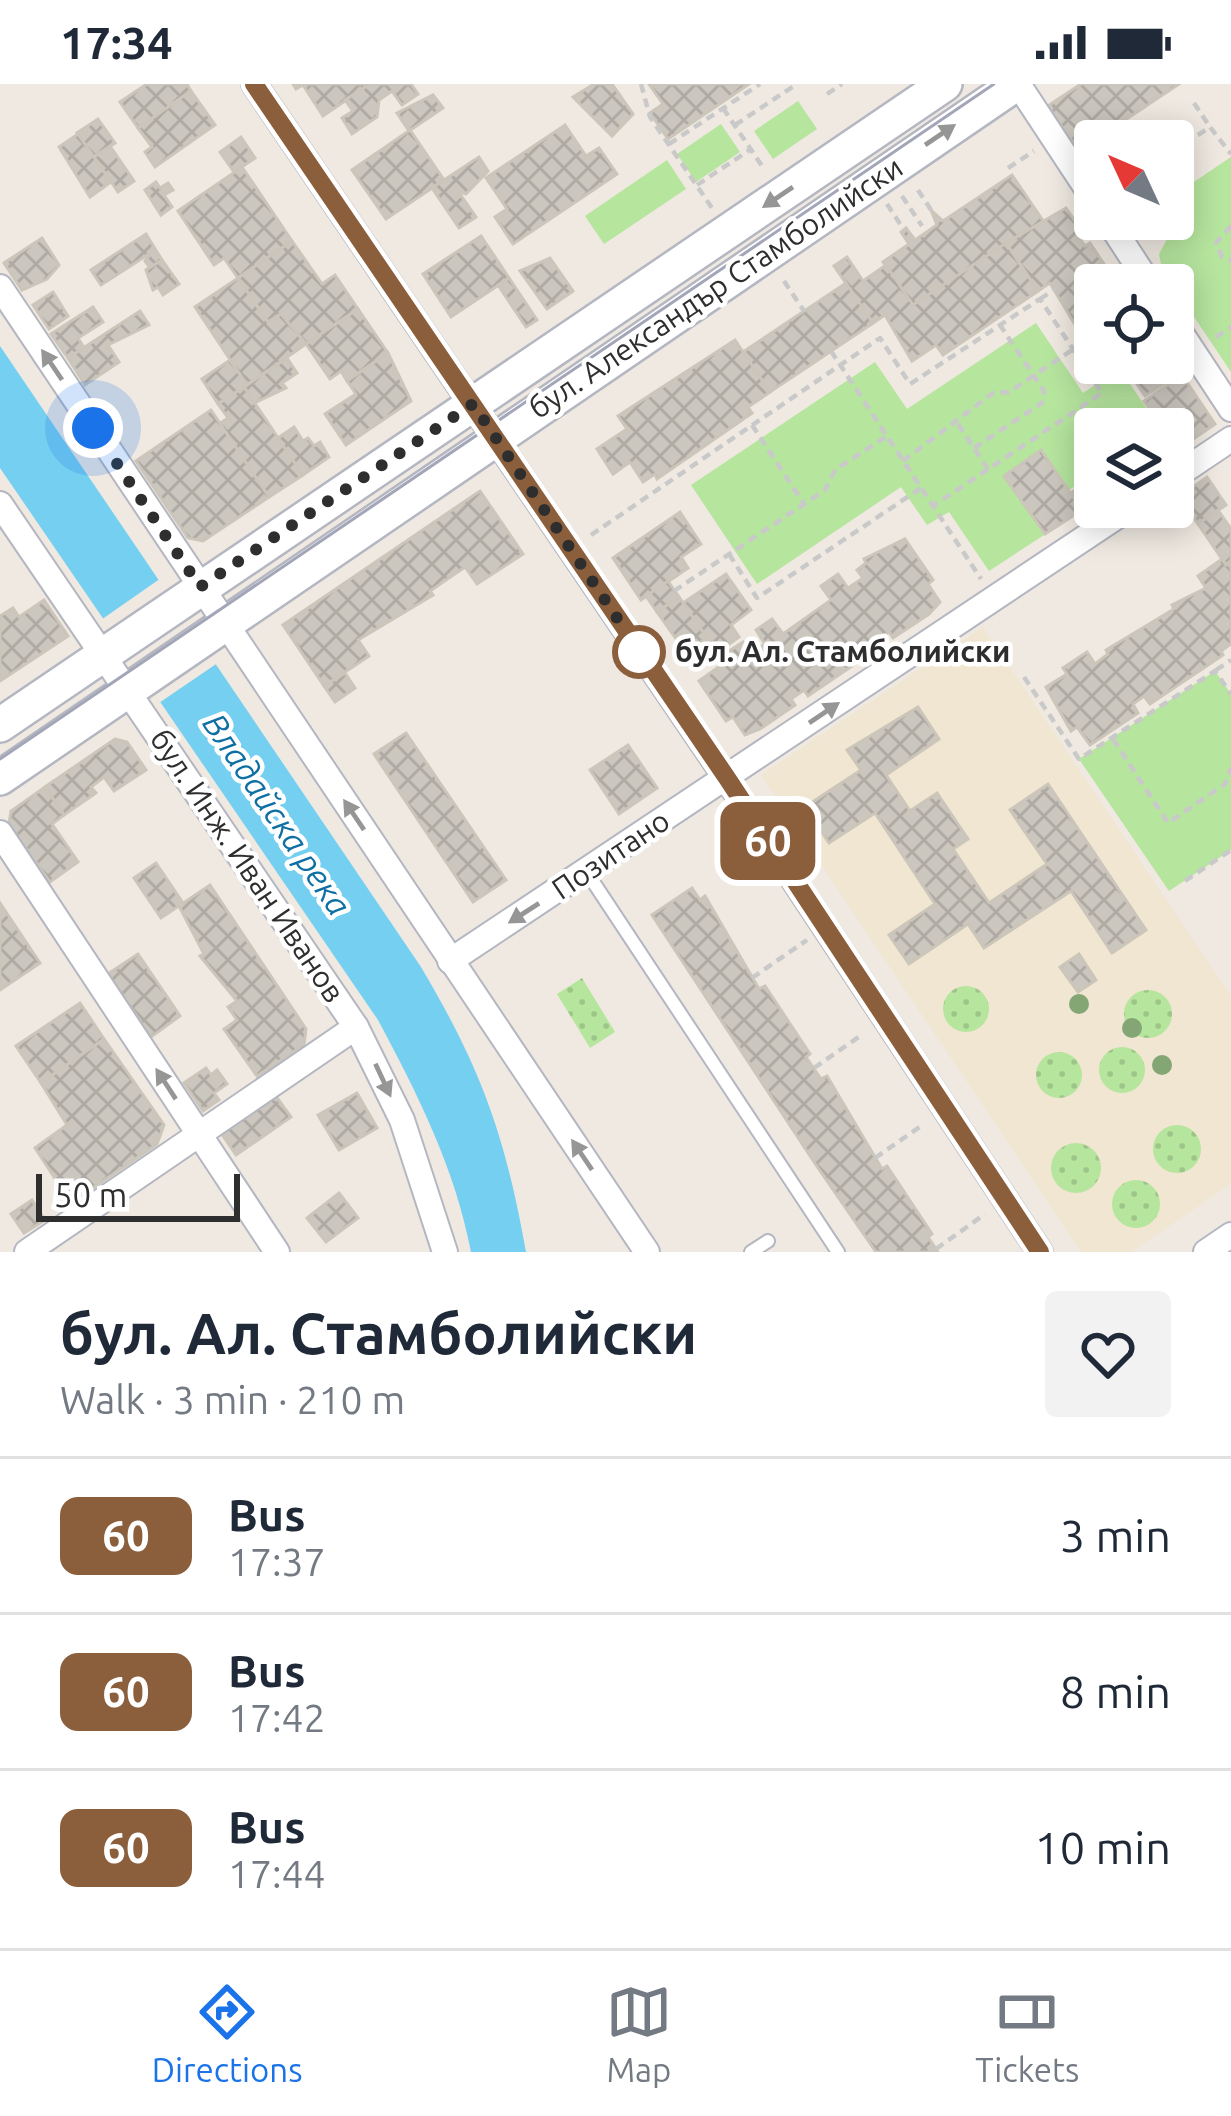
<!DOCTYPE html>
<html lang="en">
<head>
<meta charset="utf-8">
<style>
  body { margin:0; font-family:Ubuntu,sans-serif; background:#f2f2f3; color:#1f2937; height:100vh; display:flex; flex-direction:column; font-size:45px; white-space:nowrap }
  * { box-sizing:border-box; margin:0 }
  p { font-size:39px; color:#747a83 }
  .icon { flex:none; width:66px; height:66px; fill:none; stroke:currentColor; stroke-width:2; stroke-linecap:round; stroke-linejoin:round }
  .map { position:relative; height:1168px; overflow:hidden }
  .panel { display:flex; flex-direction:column; background:#fff; flex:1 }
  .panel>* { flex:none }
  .badge { padding:0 24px; border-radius:18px; font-size:42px; line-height:78px }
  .needle { width:78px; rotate:314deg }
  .buttons { position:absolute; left:1074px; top:36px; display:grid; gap:24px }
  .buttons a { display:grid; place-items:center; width:120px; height:120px; border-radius:12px; background:#fff; box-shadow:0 6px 30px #0003; font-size:60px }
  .scale { position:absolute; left:36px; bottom:30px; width:204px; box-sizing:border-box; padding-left:12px; border:6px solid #2e2e2e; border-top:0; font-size:33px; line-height:42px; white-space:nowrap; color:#2e2e2e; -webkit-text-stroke:9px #fff; paint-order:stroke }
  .you { position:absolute; width:60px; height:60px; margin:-30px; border:9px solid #fff; border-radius:50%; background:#1a73e8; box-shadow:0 0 0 18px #1a73e833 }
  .map>.badge { position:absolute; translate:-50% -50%; box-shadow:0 0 0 6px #fff }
  .round { display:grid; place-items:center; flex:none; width:126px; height:126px; border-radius:12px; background:#f2f2f3 }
  .overview { display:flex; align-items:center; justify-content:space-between; height:204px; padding:0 60px }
  h1 { font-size:57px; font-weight:700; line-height:90px }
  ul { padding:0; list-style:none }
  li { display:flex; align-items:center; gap:36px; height:156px; padding:0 60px; border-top:3px solid #e0e1e3 }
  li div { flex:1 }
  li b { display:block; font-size:45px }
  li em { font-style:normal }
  li .badge { min-width:132px; font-weight:700; text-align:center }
  .status { display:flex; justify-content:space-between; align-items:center; height:84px; padding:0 60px; background:#fff; direction:ltr }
  .status svg { height:33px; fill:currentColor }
  .tabs { display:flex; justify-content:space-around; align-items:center; height:168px; border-top:3px solid #e0e1e3; background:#fff; font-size:33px; color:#747a83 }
  .tabs a { display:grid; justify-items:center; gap:6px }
  .tabs .selected { color:#1a73e8 }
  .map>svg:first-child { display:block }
  .education { fill:#f0e6d1 }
  .grass { fill:#b6e59e }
  .park { fill:url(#park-dots) }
  .water { fill:#75cff0 }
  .pier { fill:#efe9e1 }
  .building { fill:url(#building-cross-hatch); stroke:#cbc5ba; stroke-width:3 }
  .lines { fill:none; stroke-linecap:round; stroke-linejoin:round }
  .lane-casing { stroke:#b4b7c1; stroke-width:16 }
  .street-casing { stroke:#b4b7c1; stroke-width:28 }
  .secondary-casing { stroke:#b4b7c1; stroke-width:38 }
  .path { stroke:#c9c9c9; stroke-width:4.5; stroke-dasharray:9 6; stroke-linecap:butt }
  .lane { stroke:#fff; stroke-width:12 }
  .street { stroke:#fff; stroke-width:24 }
  .secondary { stroke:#fff; stroke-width:33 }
  .tram { stroke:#a3a6b8; stroke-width:3 }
  .tree { fill:#84a574 }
  .oneway { fill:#969696 }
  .line-casing { stroke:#fff; stroke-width:27 }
  .line { stroke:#8b5e3c; stroke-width:18 }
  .walk { stroke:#2e2e2e; stroke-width:12; stroke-dasharray:0 21.6 }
  .stop-dot { fill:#fff; stroke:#8b5e3c; stroke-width:6 }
  .labels { text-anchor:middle; stroke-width:9; stroke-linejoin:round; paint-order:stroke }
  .street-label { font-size:30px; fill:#2e2e2e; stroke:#fff }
  .stop-label { font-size:30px; font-weight:bold; fill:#2e2e2e; stroke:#fff; text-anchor:start }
  .water-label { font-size:33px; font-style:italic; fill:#0d6fa3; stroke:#fff }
</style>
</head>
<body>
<div class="status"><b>17:34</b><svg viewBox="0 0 49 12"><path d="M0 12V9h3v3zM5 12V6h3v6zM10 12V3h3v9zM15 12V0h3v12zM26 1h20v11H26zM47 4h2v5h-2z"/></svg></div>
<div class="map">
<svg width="1231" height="1168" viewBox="0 0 1231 1168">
  <defs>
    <pattern id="park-dots" width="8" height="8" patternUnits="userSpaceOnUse" patternTransform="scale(3)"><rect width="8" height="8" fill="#b6e59e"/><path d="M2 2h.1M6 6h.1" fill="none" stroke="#9dc588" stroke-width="1.8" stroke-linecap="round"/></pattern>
    <pattern id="building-cross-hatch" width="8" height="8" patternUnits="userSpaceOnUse" patternTransform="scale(3)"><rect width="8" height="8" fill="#cbc7bf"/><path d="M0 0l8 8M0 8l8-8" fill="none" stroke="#afaba4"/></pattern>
  </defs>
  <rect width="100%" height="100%" fill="#efe9e1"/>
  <path class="education" d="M983,543L1231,912V1100L1131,1168H1081L761,691Z"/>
  <g class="grass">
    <path d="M798,17L817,45L773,75L754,47Z"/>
    <path d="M721,40L740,68L696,98L677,70Z"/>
    <path d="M1231,73V288L1162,185L1159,170L1172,146L1165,135H1173V112Z"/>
    <path d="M667,76L686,105L604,160L585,132Z"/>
    <path d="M1036,239L1083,309L1120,285L1149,328L1123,345H1095V389L1031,431L1044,451L989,487L949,428L927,441L901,403L757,500L691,401L875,278L907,325Z"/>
    <path d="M1215,587L1231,610V766L1169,807L1079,675Z"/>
  </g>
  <g class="park">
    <path d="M582,894L615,948L590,964L557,910Z"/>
    <circle cx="966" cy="925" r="23"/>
    <circle cx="1148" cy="930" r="24"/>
    <circle cx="1122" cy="986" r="23"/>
    <circle cx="1059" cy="991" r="23"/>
    <circle cx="1177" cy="1065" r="24"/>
    <circle cx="1076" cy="1084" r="25"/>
    <circle cx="1136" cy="1120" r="24"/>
  </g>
  <path class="water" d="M0,262L421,883C482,986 505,1051 526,1168H471C455,1084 418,1011 378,936L0,384Z"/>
  <path class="pier" d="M164,492L222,576L156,621L98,538Z"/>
  <g class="building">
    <path d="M147,0H187L191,7L138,44L120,18Z"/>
    <path d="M293,0H370L323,32L303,1L296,5Z"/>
    <path d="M370,0H411L418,10L402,21L392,7L379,16L377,33L352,50L342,34L353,27L345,16Z"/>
    <path d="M594,0H612L633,30L612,52L573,13Z"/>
    <path d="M649,0H749L668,55L650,29L663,20Z"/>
    <path d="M1081,0H1179L1119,40L1131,57H1095V91L1048,22Z"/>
    <path d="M191,7L215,41L155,83L145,68L152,63L138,44Z"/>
    <path d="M433,11L443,24L409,47L397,29Z"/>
    <path d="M98,35L115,59L94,73L77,49Z"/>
    <path d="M565,41L586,72L599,64L617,90L513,160L495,133L507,125L486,94Z"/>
    <path d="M410,46L444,96L386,135L352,86Z"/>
    <path d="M78,50L111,98L90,113L59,63Z"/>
    <path d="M241,53L255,74L234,88L220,68Z"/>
    <path d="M110,62L134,97L118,108L94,73Z"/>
    <path d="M479,73L488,87L466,110L458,107L476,133L459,144L432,104Z"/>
    <path d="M242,83L292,157L238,194L224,174L214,181L178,127Z"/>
    <path d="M1012,91L1044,138L913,221L883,178L909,160L901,148L906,144L915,156L937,141L931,126L943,137Z"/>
    <path d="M156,98L160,104L168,99L173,106L164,111L172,123L161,131L145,106Z"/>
    <path d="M1066,124L1082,147L1077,151L1085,162L1090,159L1118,201H1095V274L1050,199L1038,207L1006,159Z"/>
    <path d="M146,150L162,176L150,184L145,177L152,168L101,201L91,186Z"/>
    <path d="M481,152L509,194L451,233L423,190Z"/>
    <path d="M42,154L59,181L47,195L22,206L4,179Z"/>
    <path d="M292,157L322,200L335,191L358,225L306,260L281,230L268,238L238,194Z"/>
    <path d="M1006,159L1038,207L943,271L936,261L912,277L885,231L873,239L834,182L847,173L863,197L886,181L913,221Z"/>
    <path d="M550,174L573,207L547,225L520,187Z"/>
    <path d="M162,176L179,200L163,211L158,203L153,206L146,186Z"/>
    <path d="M238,194L268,238L281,230L306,260L247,301L195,223Z"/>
    <path d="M509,194L537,236L526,243L498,201Z"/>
    <path d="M846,199L873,239L770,308L743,268Z"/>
    <path d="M53,208L68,232L49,245L33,221Z"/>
    <path d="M93,223L103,238L78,254L84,264L68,274L51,250Z"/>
    <path d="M358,225L388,269L347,297L341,287L330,295L306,260Z"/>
    <path d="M140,227L149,241L108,261L119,278L85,301L68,274Z"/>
    <path d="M735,256L770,308L748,323L752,329L657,395L655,390L643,398L630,378L613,390L597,365L627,345L618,332Z"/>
    <path d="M388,269L411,317L346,361L325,330L356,310L347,297Z"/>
    <path d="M287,274L297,289L282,299L286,304L254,319L244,303Z"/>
    <path d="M230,276L247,301L218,320L202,295Z"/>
    <path d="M1099,279H1170L1178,290L1145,312L1124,281L1112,290Z"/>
    <path d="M1182,291L1215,340L1173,369V345H1145L1158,336L1144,317Z"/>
    <path d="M244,303L303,391L269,413L219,340L228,334L218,320Z"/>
    <path d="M211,326L269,413L203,457L188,454L136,377Z"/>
    <path d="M294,343L303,357L308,354L314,362L320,358L329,373L303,391L278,354Z"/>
    <path d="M1041,366L1082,426L1045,450L1004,392Z"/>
    <path d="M1095,392V423L1085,430L1071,409Z"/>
    <path d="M1207,393L1226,421L1198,440L1179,413Z"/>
    <path d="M480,407L523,470L477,500L465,483L430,507L433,511L358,556L369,572L324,602L283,541Z"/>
    <path d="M1218,426L1231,445V477L1226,481L1198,440Z"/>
    <path d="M680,428L701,460L681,473L688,484L641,516L613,474Z"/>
    <path d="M905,455L933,496L928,500L940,518L929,530L893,554L889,548L877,557L880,563L808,612L804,606L791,615L795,621L760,645L745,651L733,633L726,637L699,597L723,580L718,574L743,558L751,569L765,560L756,546L772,535L783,550L831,516L821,502L838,490L848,504L863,494L857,486L866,479L864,475Z"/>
    <path d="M1222,475L1226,481L1231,477V560L1221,567L1223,571L1150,620L1144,612L1133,620L1138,629L1090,661L1077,643L1071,647L1046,603L1067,590L1063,584L1087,568L1095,580L1108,570L1106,566L1174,525L1172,521L1206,504L1198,492Z"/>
    <path d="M726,490L751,526L731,541L739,553L696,584L686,569L707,554L683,519Z"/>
    <path d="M668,497L679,513L657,528L646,512Z"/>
    <path d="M679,513L707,554L686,569L657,528Z"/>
    <path d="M44,516L68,552L0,597V532L13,524L19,533Z"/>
    <path d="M345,589L355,604L335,618L324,602Z"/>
    <path d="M918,623L939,655L886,691L910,727L937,709L968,755L953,765L989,819L1047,780L1010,726L1048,700L1146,846L1112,869L1071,807L984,864L968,840L909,880L889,851L935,820L875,729L829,759L805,723L861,686L847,666Z"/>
    <path d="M406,649L506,796L473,818L374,670Z"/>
    <path d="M115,655L127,658L146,686L114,707L104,693L91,703L96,709L64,731L45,703Z"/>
    <path d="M628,661L657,704L619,730L590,686Z"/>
    <path d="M45,703L64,731L52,740L78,778L50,798L9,740L11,727Z"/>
    <path d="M156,779L183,819L161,834L134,794Z"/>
    <path d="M210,801L306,945L304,961L257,992L224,945L237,936L228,923L237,917L200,872L204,870L179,822Z"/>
    <path d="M692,804L700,816L705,812L759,905L765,902L810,970L806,973L821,995L827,992L882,1085L887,1082L932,1150L928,1153L938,1168H876L816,1081L652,831Z"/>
    <path d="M0,819L40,879L0,906Z"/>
    <path d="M138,870L180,932L151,953L108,890Z"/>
    <path d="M1079,870L1096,896L1078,908L1060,883Z"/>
    <path d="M80,919L104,955L41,999L16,962Z"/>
    <path d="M104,955L164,1041L157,1060L71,1119L35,1064L67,1041L41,999Z"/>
    <path d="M206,984L211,991L217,986L227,1000L214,1009L219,1016L203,1027L184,999Z"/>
    <path d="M357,1009L377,1044L339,1066L318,1031Z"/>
    <path d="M275,1011L291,1033L236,1071L221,1049Z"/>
    <path d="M339,1109L358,1134L326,1158L307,1134Z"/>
    <path d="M32,1116L45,1136L24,1149L11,1130Z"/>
  </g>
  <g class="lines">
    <g class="lane-casing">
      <g id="lane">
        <path d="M586,787L838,1168"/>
        <path d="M751,1168L768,1157"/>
      </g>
    </g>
    <g class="street-casing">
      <g id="street">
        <path d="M254,0L726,694L1040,1168"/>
        <path d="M1018,0L1095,117"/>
        <path d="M1107,135L1150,201"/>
        <path d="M0,203L647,1168"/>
        <path d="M1173,237L1231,325"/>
        <path d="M1173,394L1231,355"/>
        <path d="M0,420L356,943L402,1036L445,1168"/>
        <path d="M0,749L277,1168"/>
        <path d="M450,877L1131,423"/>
        <path d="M27,1168L356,943"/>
        <path d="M1206,1168L1231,1151"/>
      </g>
    </g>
    <g class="secondary-casing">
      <g id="secondary">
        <path d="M0,641L945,0"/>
        <path d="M0,694L1016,0"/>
      </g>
    </g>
    <g class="path">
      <path d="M641,0L650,33L712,124"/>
      <path d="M827,10L842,0"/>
      <path d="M1194,19L1210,43"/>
      <path d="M723,24L764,85"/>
      <path d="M735,41L797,0"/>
      <path d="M669,60L760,0"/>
      <path d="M1173,68L1210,43L1231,70"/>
      <path d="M1008,84L1034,67"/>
      <path d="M697,101L751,65"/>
      <path d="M918,106L931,126"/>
      <path d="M902,112L922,142"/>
      <path d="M887,120L904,146"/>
      <path d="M1231,142L1216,159L1222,173L1231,177"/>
      <path d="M784,197L804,227"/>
      <path d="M1040,215L1055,205"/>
      <path d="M1216,253L1231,243"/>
      <path d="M831,267L981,495"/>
      <path d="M958,340L988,385"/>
      <path d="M752,341L804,420"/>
      <path d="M974,364L1042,319L1044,307L1000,241"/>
      <path d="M903,377L993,309L1009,308L1084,258"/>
      <path d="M591,451L880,254L910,300L1040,215L1102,309L933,422"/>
      <path d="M729,470L757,514L921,404"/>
      <path d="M674,507L825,406L835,386L887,352"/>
      <path d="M1216,586L1231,576"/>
      <path d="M1024,593L1079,675L1215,587L1231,610"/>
      <path d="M1113,655L1168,739L1225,700L1231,684"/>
      <path d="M1185,797L1231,766"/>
      <path d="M752,894L807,856"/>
      <path d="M814,984L863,950"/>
      <path d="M875,1074L924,1040"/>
      <path d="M936,1165L985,1130"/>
    </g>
    <use href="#lane" class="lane"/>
    <use href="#street" class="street"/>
    <use href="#secondary" class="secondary"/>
    <path class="tram" d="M0,675L994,0"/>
  </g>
  <g class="tree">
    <circle cx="1079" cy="920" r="10"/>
    <circle cx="1132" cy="944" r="10"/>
    <circle cx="1162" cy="981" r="10"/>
  </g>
  <defs><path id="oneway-solid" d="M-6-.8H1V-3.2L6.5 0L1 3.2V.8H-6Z" transform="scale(3)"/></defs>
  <g class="oneway">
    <use href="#oneway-solid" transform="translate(940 51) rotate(-34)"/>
    <use href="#oneway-solid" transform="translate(778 113) rotate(146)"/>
    <use href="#oneway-solid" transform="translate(52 281) rotate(-124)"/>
    <use href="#oneway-solid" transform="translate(824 629) rotate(-34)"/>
    <use href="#oneway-solid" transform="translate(354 731) rotate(-124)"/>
    <use href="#oneway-solid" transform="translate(524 829) rotate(147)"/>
    <use href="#oneway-solid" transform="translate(383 996) rotate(65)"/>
    <use href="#oneway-solid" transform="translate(166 1000) rotate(-123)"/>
    <use href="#oneway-solid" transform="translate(582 1071) rotate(-124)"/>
  </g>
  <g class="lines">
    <g class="line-casing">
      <path id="line" d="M254,0L727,694L1040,1168"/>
    </g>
    <use href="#line" class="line"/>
    <path class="walk" d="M93,344L200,503L473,320L648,580L639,568"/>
  </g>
  <circle class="stop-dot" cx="639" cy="568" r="24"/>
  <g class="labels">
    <g class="street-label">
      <text transform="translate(716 204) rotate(-34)" y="10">бул. Александър Стамболийски</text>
      <text transform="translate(611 771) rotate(-34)" y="10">Позитано</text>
      <text transform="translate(247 782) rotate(56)" y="10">бул. Инж. Иван Иванов</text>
    </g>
    <g class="stop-label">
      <text x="675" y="578">бул. Ал. Стамболийски</text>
    </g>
    <g class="water-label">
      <text transform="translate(277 730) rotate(56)" y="12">Владайска река</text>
    </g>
  </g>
</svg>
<div class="buttons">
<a><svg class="needle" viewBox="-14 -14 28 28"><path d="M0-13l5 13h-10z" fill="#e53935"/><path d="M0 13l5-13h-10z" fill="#747a83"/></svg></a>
<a><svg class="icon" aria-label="locate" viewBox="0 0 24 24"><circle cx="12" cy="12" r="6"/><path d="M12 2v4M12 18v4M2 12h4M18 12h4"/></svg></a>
<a><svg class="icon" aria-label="layers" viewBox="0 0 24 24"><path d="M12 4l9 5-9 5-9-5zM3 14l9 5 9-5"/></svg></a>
</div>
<div class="scale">50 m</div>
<div class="you" style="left:93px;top:344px"></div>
<b class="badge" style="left:768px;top:757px;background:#8b5e3c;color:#fff">60</b>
</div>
<section class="panel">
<div class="overview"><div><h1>бул. Ал. Стамболийски</h1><p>Walk · 3 min · 210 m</p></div><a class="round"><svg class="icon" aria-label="heart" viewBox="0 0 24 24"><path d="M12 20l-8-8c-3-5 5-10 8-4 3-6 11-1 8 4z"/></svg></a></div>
<ul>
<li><span class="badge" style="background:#8b5e3c;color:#fff">60</span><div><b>Bus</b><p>17:37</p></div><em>3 min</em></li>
<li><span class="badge" style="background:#8b5e3c;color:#fff">60</span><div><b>Bus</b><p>17:42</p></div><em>8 min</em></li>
<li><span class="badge" style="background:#8b5e3c;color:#fff">60</span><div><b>Bus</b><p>17:44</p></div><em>10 min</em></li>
</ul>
</section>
<nav class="tabs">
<a class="selected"><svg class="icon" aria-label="directions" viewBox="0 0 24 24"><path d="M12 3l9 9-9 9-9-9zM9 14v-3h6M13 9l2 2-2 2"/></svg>Directions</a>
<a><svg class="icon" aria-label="map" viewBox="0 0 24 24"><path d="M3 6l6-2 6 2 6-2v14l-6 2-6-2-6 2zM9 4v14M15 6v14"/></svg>Map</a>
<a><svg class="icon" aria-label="tickets" viewBox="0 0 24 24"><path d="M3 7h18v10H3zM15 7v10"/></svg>Tickets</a>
</nav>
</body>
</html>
